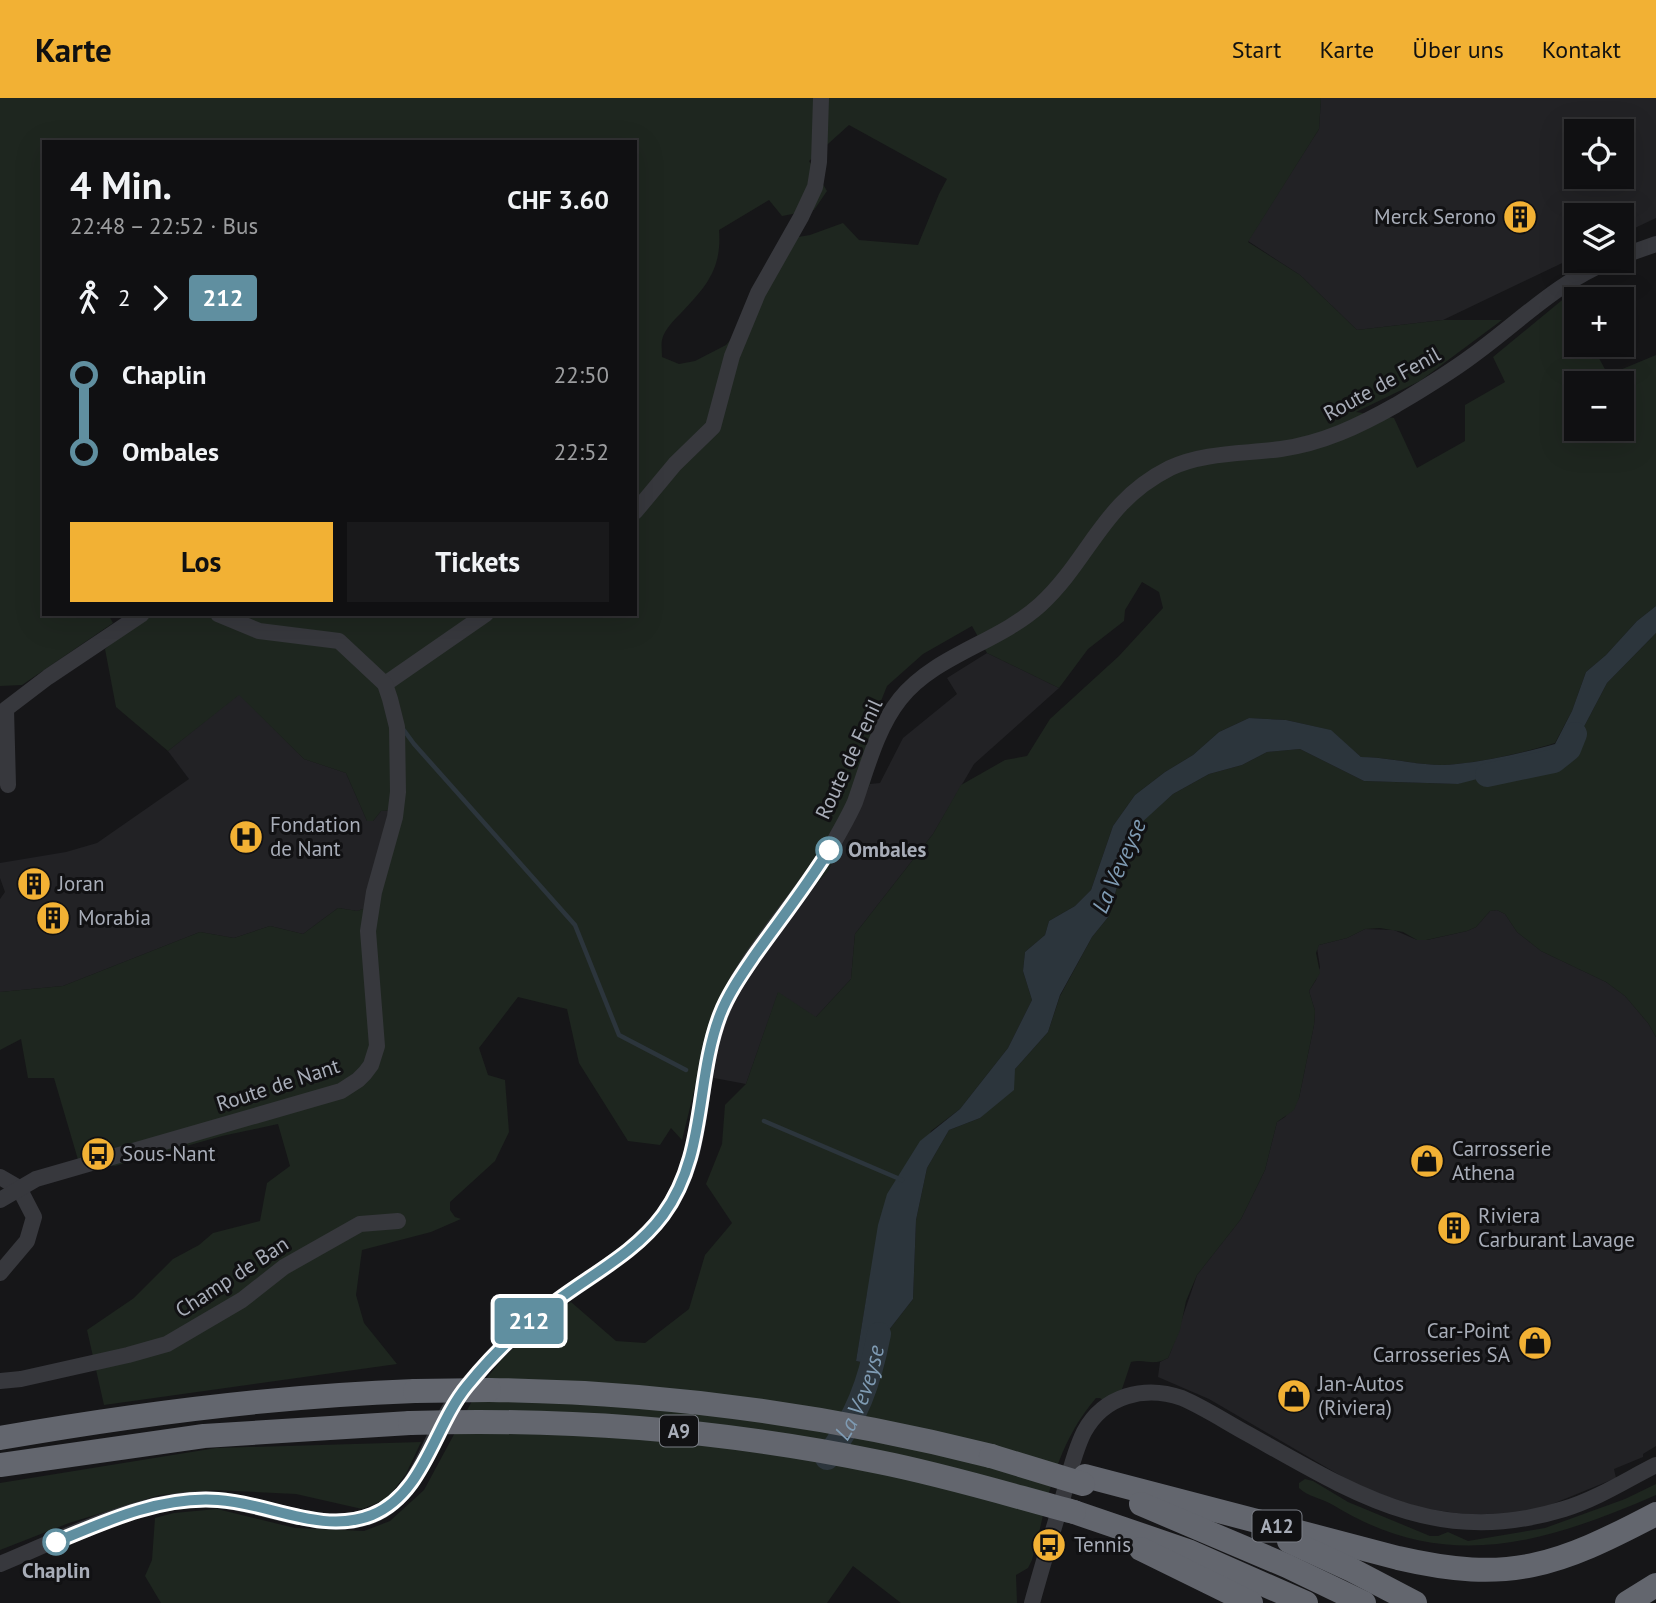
<!DOCTYPE html>
<html lang="de">
<head>
<meta charset="utf-8">
<style>
  body { margin:0; font-family:"PT Sans",sans-serif; background:#19191b; color:#f1f3f6; height:100vh; display:flex; flex-direction:column; font-size:26px; white-space:nowrap }
  * { box-sizing:border-box; margin:0 }
  p { font-size:23px; color:#9c9d9f }
  .icon { flex:none; width:38px; height:38px; fill:none; stroke:currentColor; stroke-width:2; stroke-linecap:round; stroke-linejoin:round }
  .map { position:relative; flex:1; overflow:hidden }
  .sheet { position:absolute; left:42px; top:42px; width:595px; height:476px; display:flex; flex-direction:column; background:#101012; border-radius:0px; box-shadow:0 7px 28px #0002,0 0 0 2px #303032 }
  .sheet>* { flex:none }
  .badge { padding:0 14px; border-radius:5px; font-size:24px; line-height:46px }
  .fabs { position:absolute; left:1564px; top:21px; display:grid; gap:14px }
  .fabs a { display:grid; place-items:center; width:70px; height:70px; border-radius:0px; background:#101012; box-shadow:0 7px 28px #0002,0 0 0 2px #303032; font-size:35px }
  .map>.badge { position:absolute; translate:-50% -50%; box-shadow:0 0 0 4px #fff }
  .legs { display:flex; align-items:center; gap:10px; height:77px; padding:0 28px; font-size:23px }
  .legs p { margin-inline-start:auto }
  .summary { display:flex; align-items:center; justify-content:space-between; height:119px; padding:0 28px }
  h1 { font-size:38px; font-weight:600; line-height:52px }
  .primary-button { display:flex; gap:14px; margin-top:auto; padding:14px 28px }
  .primary-button a { flex:1; height:80px; border-radius:0px; background:#f2b134; color:#111; font-size:28px; font-weight:600; line-height:80px; text-align:center }
  .primary-button a+a { background:#19191b; color:#f1f3f6 }
  ul { padding:0 28px; list-style:none }
  li { display:flex; align-items:center; gap:24px; height:77px; font-size:26px }
  li i { display:grid; place-items:center; width:10px; height:100%; margin:0 9px; background:currentColor }
  li i::after { content:''; width:18px; height:18px; margin:-9px; border:5px solid; border-radius:50%; background:#101012 }
  li p { margin-inline-start:auto }
  li:first-child i { background:linear-gradient(#0000 50%,currentColor 0) }
  li:last-child i { background:linear-gradient(currentColor 50%,#0000 0) }
  header { display:flex; align-items:center; gap:42px; box-sizing:border-box; height:98px; padding:0 35px; background:#f2b134; color:#111 }
  header strong { font-size:33px }
  nav { display:flex; gap:38px; margin-inline-start:auto; font-size:24px }
  .map>svg:first-child { display:block }
  .built { fill:#222225; fill-rule:evenodd }
  .green { fill:#1e261f; fill-rule:evenodd }
  .water { fill:#2c353c }
  .lines { fill:none; stroke-linecap:round; stroke-linejoin:round }
  .stream { stroke:#2c353c; stroke-width:4.5 }
  .river { stroke:#2c353c; stroke-width:24 }
  .minor { stroke:#37383d; stroke-width:16 }
  .highway { stroke:#63666e; stroke-width:24 }
  .highway-bridge { stroke:#63666e; stroke-width:24 }
  .line-1-casing { stroke:#fff; stroke-width:16 }
  .line-1 { stroke:#608fa0; stroke-width:10 }
  .stop-1-dot { fill:#fff; stroke:#608fa0; stroke-width:3.5 }
  .labels { text-anchor:middle; stroke-width:6; stroke-linejoin:round; paint-order:stroke }
  .shield { fill:#111113; stroke:#7b7e86; stroke-width:2 }
  .shield-label { font-size:19px; font-weight:bold; fill:#a8adb8 }
  .poi-label { font-size:21px; fill:#a8adb8; stroke:#111113; text-anchor:start }
  .street-label { font-size:21px; fill:#a8adb8; stroke:#111113 }
  .stop-label { font-size:21px; font-weight:bold; fill:#a8adb8; stroke:#111113; text-anchor:start }
  .water-label { font-size:23px; font-style:italic; fill:#7f9bb3; stroke:#111113 }
</style>
</head>
<body>
<header>
<strong>Karte</strong>
<nav><a>Start</a><a>Karte</a><a>Über uns</a><a>Kontakt</a></nav>
</header>
<div class="map">
<svg width="1656" height="1505" viewBox="0 0 1656 1505">
  <rect width="100%" height="100%" fill="#161618"/>
  <g class="built">
    <path d="M1321,0H1656V120L1622,136V117H1577V158L1443,222L1357,232L1300,177L1248,143L1319,31ZM1577,33H1622V79H1577Z"/>
    <path d="M987,555L1059,590L974,666L933,736L855,836L851,881L815,920L778,895L746,986L698,977L737,874L828,773L870,686L880,685L903,640L957,596L947,580Z"/>
    <path d="M239,596L304,661L346,675L367,723H373L381,713L394,712L366,810L357,813L338,810L303,836L270,828L234,840L200,834L63,888L0,894V801L5,794L0,780V765L66,754L97,745L189,681L168,653Z"/>
    <path d="M1497,812L1505,816L1517,834L1541,853L1606,884L1625,898L1648,925L1656,939V1348L1643,1356V1359L1614,1371L1616,1380L1545,1409L1522,1414L1470,1417L1421,1410L1360,1389L1209,1301L1158,1279L1160,1264L1168,1260L1171,1253L1197,1177L1241,1121L1265,1072L1277,1024L1285,1019L1299,1000L1314,927L1315,913L1309,893L1316,882L1320,869L1317,850L1319,847L1347,840L1365,831L1394,832L1417,842H1427L1467,833L1476,829L1490,813Z"/>
  </g>
  <g class="green">
    <path d="M0,0H1321L1319,31L1248,144L1300,177L1357,232L1443,222H1502L1420,283L1356,314L1394,320L1417,370L1465,343V307L1505,284L1493,259L1567,198L1577,217V247H1592L1608,277L1656,257V508L1637,523L1606,557L1586,574L1572,613L1555,645C1523,655 1475,666 1442,667C1415,667 1389,659 1361,659L1330,632L1286,622L1249,620L1219,634L1193,657L1165,674L1135,697L1113,728L1091,792L1075,808L1049,823L1045,837L1025,854L1023,873L1032,902L1008,950L960,1011L931,1033L867,1196L856,1263L880,1268L885,1237L913,1201L916,1122L927,1070L949,1032L980,1020L1015,971L1048,934L1060,898L1092,839L1109,818L1123,767L1139,726L1173,696L1209,676L1242,667L1267,654L1300,651L1364,683L1458,686L1577,642L1607,585L1656,535V939L1648,925L1625,898L1606,884L1541,853L1517,834L1505,816L1497,812L1490,813L1476,829L1467,833L1426,842H1417L1403,834L1380,830L1365,831L1347,840L1319,847L1316,855L1320,875L1309,893L1315,913L1314,927L1299,1000L1294,1012L1277,1024L1265,1072L1241,1121L1197,1177L1186,1203L1180,1232L1168,1260C1152,1269 1146,1260 1131,1264L1121,1294L1111,1308L1100,1300H1096C1054,1349 1048,1403 1032,1462L1028,1470L1016,1477L1017,1505H901L853,1468L827,1505H161L145,1478L152,1462L155,1420L174,1415L217,1411L295,1430L364,1433L390,1423L424,1392L479,1290L502,1261L537,1228L571,1204L616,1243L645,1245L689,1211L705,1157L732,1125L706,1086L722,1046L725,1007L746,986L778,894L816,919L851,881L855,836L933,736L961,687L1005,662L1027,658L1050,621L1119,558L1163,510L1159,494L1142,484L1125,512L1124,523L1088,551L1059,590L987,555L972,528L923,556L887,588L881,603L870,686L828,773L737,874L698,977L682,1042L671,1030L660,1047L628,1043L579,965L567,911L518,899L479,950L488,977L505,982L509,1034L495,1063L450,1104V1112L455,1119L461,1121L431,1134L362,1152L356,1197L364,1225L397,1266L104,1307L87,1232L134,1200L173,1161L199,1147L213,1135L260,1123L267,1085L290,1068L278,1026L222,1038L115,1068L79,1065L54,980H28L21,941L0,952V894L63,888L200,834L234,840L270,828L303,836L338,810L357,813L366,810L393,712L381,713L373,723H367L346,675L304,661L239,597L168,653L116,609L105,551L147,516H635V44H44V516H108L113,525L22,587L0,588ZM849,27L947,81L939,96L918,147L859,142L843,125L810,137L792,140L738,233L726,247L695,263L679,266L662,259C662,253 661,247 662,242C664,232 674,222 681,215C707,188 722,170 719,132L769,102L782,118L814,112L827,93L809,63ZM1577,285H1622V331H1577Z"/>
    <path d="M421,1344L406,1376L387,1401L362,1411L296,1396L214,1392L160,1397L69,1425L0,1452V1385L216,1350Z"/>
    <path d="M1305,1381L1313,1383L1348,1404L1430,1438H1438L1448,1434L1468,1443L1545,1430L1625,1401L1656,1386V1397C1543,1446 1445,1476 1333,1407C1322,1400 1308,1399 1299,1390V1385Z"/>
  </g>
  <path class="water" d="M1656,508V535L1607,585L1577,642L1562,659L1458,686L1364,683L1300,651L1267,654L1242,667L1209,676L1173,696L1139,727L1123,767L1109,818L1092,839L1060,897L1048,934L1015,971L1014,992L980,1020L949,1032L927,1070L916,1122L913,1201L885,1237L880,1268L856,1263L878,1127L887,1096L920,1043L960,1011L1008,950L1032,902L1023,873L1025,854L1045,837L1049,823L1075,808L1091,792L1113,728L1135,697L1165,674L1193,657L1219,634L1249,620L1286,622L1331,632L1361,659C1388,659 1415,667 1442,667C1475,666 1523,655 1555,646L1572,613L1586,574L1606,557L1637,523Z"/>
  <g class="lines">
    <g class="stream">
      <path d="M403,631L414,646L575,827L619,937L686,972"/>
      <path d="M764,1023L902,1082"/>
    </g>
    <g class="river">
      <path d="M1487,677L1554,663L1569,651L1575,636"/>
      <path id="s1" d="M827,1360C857,1318 869,1287 879,1236"/>
    </g>
    <g class="minor">
      <path d="M1622,158L1656,146"/>
      <path d="M635,414L675,366L713,329L732,258L758,195L801,119L815,89L819,64L821,0"/>
      <path d="M385,586L486,516"/>
      <path d="M8,687L6,611L48,579L142,516"/>
      <path d="M0,1079L19,1090L34,1119L27,1143L0,1175"/>
      <path d="M0,1102L36,1081L341,993L358,982L365,975L371,967L377,948L368,833L374,794L395,719L398,694L397,629L390,601L385,586L339,543L259,533L218,516"/>
      <path d="M0,1283L21,1281L128,1257L167,1246L242,1202L284,1169L360,1126L398,1123"/>
      <path d="M0,1466C60,1441 138,1402 203,1401C262,1401 337,1447 389,1408C420,1384 429,1345 448,1313C456,1300 466,1288 476,1277C502,1249 527,1223 559,1201C598,1173 643,1150 670,1107C706,1049 696,986 718,924C740,860 800,803 834,744C841,731 849,718 855,704C867,670 877,630 900,601C935,557 998,545 1040,507C1090,461 1102,404 1170,370C1204,354 1244,356 1281,351C1323,345 1359,328 1396,307C1421,292 1448,276 1472,258C1518,225 1557,184 1610,163"/>
      <path d="M1032,1505C1041,1472 1051,1439 1061,1406C1068,1382 1073,1356 1084,1334C1104,1297 1145,1287 1182,1300C1205,1310 1226,1324 1248,1336C1355,1396 1437,1450 1564,1411C1597,1401 1626,1382 1656,1367"/>
    </g>
    <g class="highway">
      <path d="M489,1292C661,1294 824,1316 991,1358"/>
      <path d="M0,1340C137,1316 275,1298 415,1293"/>
      <path d="M0,1367L204,1338L410,1325"/>
      <path d="M1085,1378L1398,1460C1510,1486 1557,1468 1656,1416"/>
      <path d="M1141,1406L1287,1468L1364,1505"/>
      <path d="M1074,1414L1188,1453L1306,1505"/>
      <path d="M1289,1443L1352,1472L1415,1505"/>
      <path d="M1141,1451L1251,1505"/>
      <path d="M1627,1505L1656,1487"/>
    </g>
    <g class="highway-bridge">
      <path d="M415,1293L489,1292"/>
      <path d="M410,1325C567,1320 724,1332 879,1364C945,1377 1010,1397 1074,1414"/>
      <path d="M991,1358L1083,1386"/>
    </g>
  </g>
  <g class="lines">
    <g class="line-1-casing">
      <path id="line-1" d="M56,1444C108,1422 162,1398 218,1402C269,1405 322,1437 372,1417C424,1396 434,1328 467,1288C493,1256 522,1228 555,1204C592,1176 635,1155 663,1117C707,1057 695,983 720,917C728,896 742,876 755,857C780,822 806,789 829,752"/>
    </g>
    <use href="#line-1" class="line-1"/>
  </g>
  <defs>
    <g id="building-disc" transform="scale(1.75)"><circle r="9.5" fill="#f2b134" stroke="#111113"/><path d="M-4-6H4V6H1V3H-1V6H-4ZM-2.5-4.3h1.7v1.8h-1.7ZM.8-4.3h1.7v1.8H.8ZM-2.5-1h1.7V.8h-1.7ZM.8-1h1.7V.8H.8Z" fill="#111"/></g>
    <g id="hospital-disc" transform="scale(1.75)"><circle r="9.5" fill="#f2b134" stroke="#111113"/><path d="M-5-5h3v3.5h4V-5h3V5h-3V1.5h-4V5h-3Z" fill="#111"/></g>
    <g id="bus-disc" transform="scale(1.75)"><circle r="9.5" fill="#f2b134" stroke="#111113"/><path d="M-5-6H5V4H4V6H2V4H-2V6H-4V4H-5ZM-3.5-4V0h7V-4ZM-3.5 1.2v1.5H-2V1.2ZM2 1.2v1.5H3.5V1.2Z" fill="#111"/></g>
    <g id="shop-disc" transform="scale(1.75)"><circle r="9.5" fill="#f2b134" stroke="#111113"/><path d="M-5-2.5h2.3a2.7 3.5 0 0 1 5.4 0H5L5.5 6h-11ZM-1.5-2.5h3a1.5 2.3 0 0 0-3 0Z" fill="#111"/></g>
  </defs>
  <g fill-rule="evenodd">
    <use href="#building-disc" x="1520" y="119"/>
    <use href="#hospital-disc" x="246" y="739"/>
    <use href="#building-disc" x="34" y="786"/>
    <use href="#building-disc" x="53" y="820"/>
    <use href="#bus-disc" x="98" y="1056"/>
    <use href="#shop-disc" x="1427" y="1063"/>
    <use href="#building-disc" x="1454" y="1130"/>
    <use href="#shop-disc" x="1535" y="1245"/>
    <use href="#shop-disc" x="1294" y="1298"/>
    <use href="#bus-disc" x="1049" y="1447"/>
  </g>
  <g class="stop-1-dot">
    <circle cx="829" cy="752" r="12"/>
    <circle cx="56" cy="1444" r="12"/>
  </g>
  <g class="labels">
    <g class="shield">
      <rect x="660" y="1317.5" width="38" height="31" rx="5"/>
      <rect x="1252.5" y="1412.5" width="49" height="31" rx="5"/>
    </g>
    <g class="shield-label">
      <text x="679" y="1340">A9</text>
      <text x="1277" y="1435">A12</text>
    </g>
    <g class="poi-label">
      <text x="1496" y="126" text-anchor="end">Merck Serono</text>
      <text x="270" y="734">Fondation<tspan x="270" dy="24">de Nant</tspan></text>
      <text x="58" y="793">Joran</text>
      <text x="78" y="827">Morabia</text>
      <text x="1452" y="1058">Carrosserie<tspan x="1452" dy="24">Athena</tspan></text>
      <text x="122" y="1063">Sous-Nant</text>
      <text x="1478" y="1125">Riviera<tspan x="1478" dy="24">Carburant Lavage</tspan></text>
      <text x="1510" y="1240" text-anchor="end">Car-Point<tspan x="1510" dy="24">Carrosseries SA</tspan></text>
      <text x="1318" y="1293">Jan-Autos<tspan x="1318" dy="24">(Riviera)</tspan></text>
      <text x="1074" y="1454">Tennis</text>
    </g>
    <g class="street-label">
      <text transform="translate(1382 286) rotate(-29)" y="7">Route de Fenil</text>
      <text transform="translate(849 661) rotate(-65)" y="7">Route de Fenil</text>
      <text transform="translate(278 987) rotate(-18)" y="7">Route de Nant</text>
      <text transform="translate(232 1179) rotate(-33)" y="7">Champ de Ban</text>
    </g>
    <g class="stop-label">
      <text x="848" y="759">Ombales</text>
      <text x="56" y="1480" text-anchor="middle">Chaplin</text>
    </g>
    <g class="water-label">
      <text transform="translate(1119 768) rotate(-66)" y="8">La Veveyse</text>
      <text dy="8" stroke="none"><textPath href="#s1" startOffset="74">La Veveyse</textPath></text>
    </g>
  </g>
</svg>
<div class="fabs">
<a><svg class="icon" aria-label="locate" viewBox="0 0 24 24"><circle cx="12" cy="12" r="6"/><path d="M12 2v4M12 18v4M2 12h4M18 12h4"/></svg></a>
<a><svg class="icon" aria-label="layers" viewBox="0 0 24 24"><path d="M12 4l9 5-9 5-9-5zM3 14l9 5 9-5"/></svg></a>
<a>+</a>
<a>−</a>
</div>
<b class="badge" style="left:529px;top:1223px;background:#608fa0;color:#fff">212</b>
<section class="sheet">
<div class="summary"><div><h1>4 Min.</h1><p>22:48 – 22:52 · Bus</p></div><b>CHF 3.60</b></div>
<div class="legs"><svg class="icon" aria-label="walk" viewBox="0 0 24 24"><circle cx="13" cy="4" r="2"/><path d="M13 8l-2 6 4 7M11 14l-3 7M7 12l3-4h3l4 4"/></svg>2<svg class="icon" aria-label="forward" viewBox="0 0 24 24"><path d="M9 5l7 7-7 7"/></svg><b class="badge" style="background:#608fa0;color:#fff">212</b></div>
<ul>
<li><i style="color:#608fa0"></i><b>Chaplin</b><p>22:50</p></li>
<li><i style="color:#608fa0"></i><b>Ombales</b><p>22:52</p></li>
</ul>
<div class="primary-button"><a>Los</a><a>Tickets</a></div>
</section>
</div>
</body>
</html>
